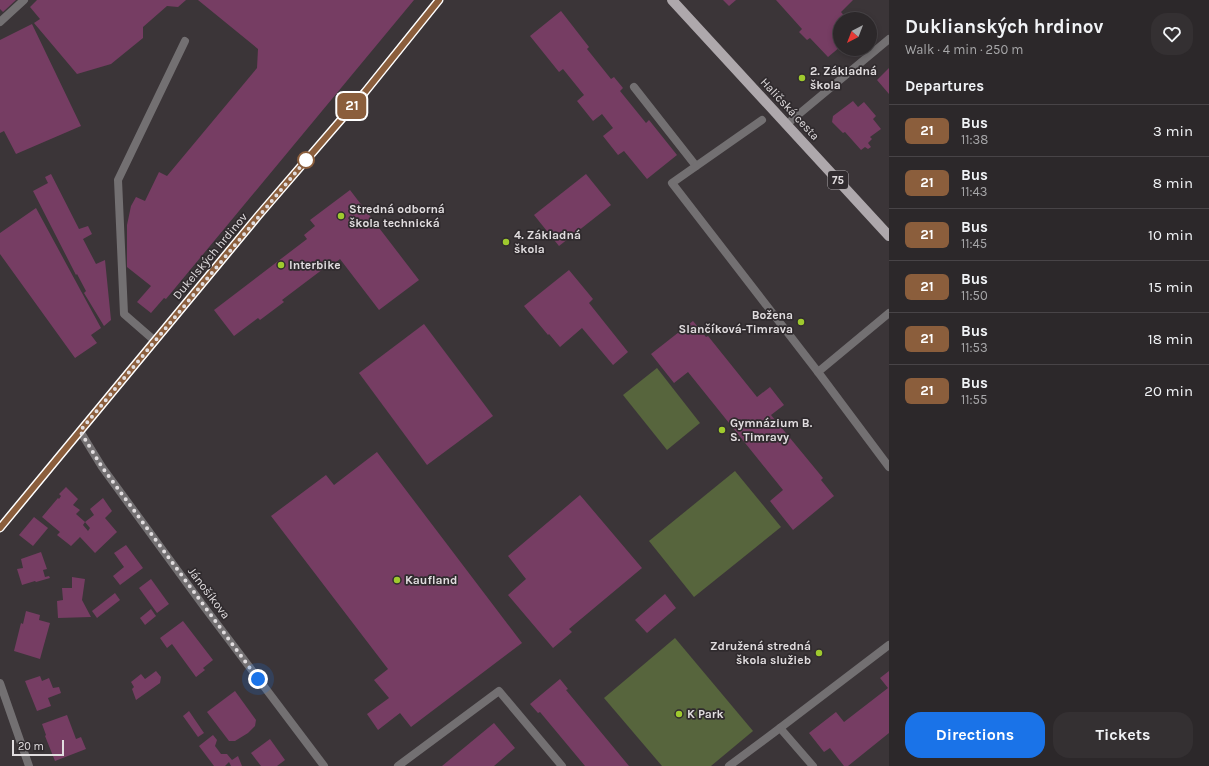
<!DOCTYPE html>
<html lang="en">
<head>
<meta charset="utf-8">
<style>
  body { margin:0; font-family:Karla,sans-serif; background:#343032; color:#f1f3f6; height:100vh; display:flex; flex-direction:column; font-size:15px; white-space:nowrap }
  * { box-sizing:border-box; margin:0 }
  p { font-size:13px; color:#a6a6a8 }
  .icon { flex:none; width:22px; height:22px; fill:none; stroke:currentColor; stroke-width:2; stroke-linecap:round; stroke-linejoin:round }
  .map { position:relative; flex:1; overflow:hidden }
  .panel { display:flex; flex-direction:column; background:#2c282a; width:320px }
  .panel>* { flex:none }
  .badge { padding:0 8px; border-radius:6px; font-size:14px; line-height:26px }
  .needle { width:26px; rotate:222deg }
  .controls { position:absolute; left:833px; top:12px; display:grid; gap:8px }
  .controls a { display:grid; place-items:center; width:44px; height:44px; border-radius:50%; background:#2c282a; box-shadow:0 2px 6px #0003,0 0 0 1px #484447; font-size:20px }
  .scale { position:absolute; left:12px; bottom:10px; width:52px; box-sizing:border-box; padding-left:4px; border:2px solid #e1dddf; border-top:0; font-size:11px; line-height:14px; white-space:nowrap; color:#e1dddf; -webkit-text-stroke:3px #302b2e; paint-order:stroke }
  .you { position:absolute; width:20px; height:20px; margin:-10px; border:3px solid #fff; border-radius:50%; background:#1a73e8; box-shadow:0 0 0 6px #1a73e833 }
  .map>.badge { position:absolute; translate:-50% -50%; box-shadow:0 0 0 2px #fff }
  h2 { padding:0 16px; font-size:15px; line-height:36px }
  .round { display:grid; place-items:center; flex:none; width:42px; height:42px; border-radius:16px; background:#343032 }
  .summary { display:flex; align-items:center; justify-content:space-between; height:68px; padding:0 16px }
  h1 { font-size:19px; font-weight:700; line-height:30px }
  .action { display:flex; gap:8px; margin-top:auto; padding:8px 16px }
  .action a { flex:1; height:46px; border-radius:16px; background:#1a73e8; color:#fff; font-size:16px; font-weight:700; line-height:46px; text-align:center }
  .action a+a { background:#343032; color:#f1f3f6 }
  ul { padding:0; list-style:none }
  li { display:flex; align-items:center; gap:12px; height:52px; padding:0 16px; border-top:1px solid #484447 }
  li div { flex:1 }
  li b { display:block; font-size:15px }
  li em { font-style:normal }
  li .badge { min-width:44px; font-weight:700; text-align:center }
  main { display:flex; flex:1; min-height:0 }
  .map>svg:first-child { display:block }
  .green { fill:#57653d }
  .building { fill:#763d63 }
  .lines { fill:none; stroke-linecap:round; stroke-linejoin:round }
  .service { stroke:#737072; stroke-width:8 }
  .minor { stroke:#737072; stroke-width:8 }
  .primary { stroke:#aea8ac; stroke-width:10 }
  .line-casing { stroke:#fff; stroke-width:9 }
  .line { stroke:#8b5e3c; stroke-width:6 }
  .walk { stroke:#e1dddf; stroke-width:4; stroke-dasharray:0 7.2 }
  .poi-dot { fill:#9fca2e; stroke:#302b2e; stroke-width:1.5 }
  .stop-dot { fill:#fff; stroke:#8b5e3c; stroke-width:2 }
  .labels { text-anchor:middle; stroke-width:3.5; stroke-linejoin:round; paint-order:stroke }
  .shield { fill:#302b2e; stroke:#aca8aa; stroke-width:1 }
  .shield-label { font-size:11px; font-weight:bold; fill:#e1dddf }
  .poi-label { font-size:12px; font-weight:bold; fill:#e1dddf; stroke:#302b2e; text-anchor:start }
  .street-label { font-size:12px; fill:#e1dddf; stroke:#302b2e }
</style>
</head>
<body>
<main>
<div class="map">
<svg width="889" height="766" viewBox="0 0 889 766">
  <rect width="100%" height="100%" fill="#3b3538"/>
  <g class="green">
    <path d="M657,368L700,423L667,450L623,395Z"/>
    <path d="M735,471L781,527L694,597L649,541Z"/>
    <path d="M675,638L753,731L711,766H662L604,698Z"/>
  </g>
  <g class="building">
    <path d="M0,0H16L3,12L0,9Z"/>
    <path d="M37,0H186L178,7L167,6L143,27V38L111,64L77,74L34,23L40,19L30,7Z"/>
    <path d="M198,0H414L166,299L164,298L151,313L137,302L151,286L127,267V225L131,206L136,197L145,201L159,172L167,176L257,68L258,49Z"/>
    <path d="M723,0H736L729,6Z"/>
    <path d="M776,0H853L841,12L847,19H840V47L828,57L810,38L807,40L799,32L802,29Z"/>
    <path d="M561,11L589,47L587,49L611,79L614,77L623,88L620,91L646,123L649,120L677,155L647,179L624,151L618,155L603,136L613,128L602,114L593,121L577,101L584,95L563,69L559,72L530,36Z"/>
    <path d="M32,24L81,126L16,154L4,131L0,133V40Z"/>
    <path d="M889,68V94L877,80Z"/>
    <path d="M853,101L858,107L864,102L876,116L873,119L881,129L870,137L872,139L868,143L871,147L868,149L865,147L861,150L845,132L843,133L832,122L833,116Z"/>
    <path d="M51,174L79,229L88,226L92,234L83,239L96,264L105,260L111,320L104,326L84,293L86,291L77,274L76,275L33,191L48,183L45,177Z"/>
    <path d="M586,174L611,205L559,246L534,215Z"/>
    <path d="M350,190L419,280L379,310L340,259L329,268L327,266L282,300L284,302L260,320L258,318L234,336L214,310L307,239L304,235L315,226L310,220Z"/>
    <path d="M36,208L101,328L91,335L97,343L75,358L0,254V233Z"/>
    <path d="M569,270L593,299L589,303L628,352L613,365L582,328L560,347L549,334L548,335L524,306Z"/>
    <path d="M693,321L706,337L708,336L757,397L770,387L784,405L771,415L823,478L821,480L834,496L793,530L770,501L783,490L688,372L674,383L651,354Z"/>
    <path d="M424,324L493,416L427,465L359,373Z"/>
    <path d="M377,452L522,643L411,727L400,713L378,730L367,714L389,698L374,680L388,669L271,516L326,475L334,485Z"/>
    <path d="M66,487L78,499L73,505L80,510L76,514L85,522L83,525L88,531L90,528L85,522L94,515L90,509L103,498L112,511L105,518L117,532L95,553L80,537L71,546L57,535L60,532L42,517L58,498L59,499L61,496L59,494Z"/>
    <path d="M580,495L642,568L569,629L572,632L553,648L508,595L526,579L508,556Z"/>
    <path d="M34,517L48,528L33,546L19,535Z"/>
    <path d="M126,545L143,568L120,585L113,576L124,567L114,553Z"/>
    <path d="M41,552L47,569L43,570L45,577L49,576L50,578L36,582L35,581L22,585L17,569L23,568L21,559Z"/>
    <path d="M72,577L85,579L82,600L91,617L58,618L57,601L63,600L62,588H72Z"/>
    <path d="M151,579L169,604L157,613L139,588Z"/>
    <path d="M115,593L120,600L97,618L92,611Z"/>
    <path d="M665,594L676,608L647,633L635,620Z"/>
    <path d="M151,609L156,616L145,625L140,618Z"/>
    <path d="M26,611L40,615L39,620L50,623L40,659L14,651L21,623L23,624Z"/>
    <path d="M183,621L213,660L203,668L205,670L196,677L172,644L167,648L160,638Z"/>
    <path d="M156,671L161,677L160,683L136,700L132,689L134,687L131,682L141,674L145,679Z"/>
    <path d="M889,671V733L848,766H844L830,748L824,752L809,733L836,712L844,722L888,688L880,678Z"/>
    <path d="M40,676L42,681L49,678L53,688L59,687L61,693L48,698L51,706L37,711L25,681Z"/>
    <path d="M560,679L568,689L566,690L629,766H585L540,712L538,713L530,704Z"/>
    <path d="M235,691L256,720L255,726L248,733L235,741H229L207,712Z"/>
    <path d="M189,711L204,733L198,737L183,716Z"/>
    <path d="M67,715L76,739L81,737L86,749L55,761L45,736L46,735L42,724Z"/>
    <path d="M494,723L515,748L494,766H442Z"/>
    <path d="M213,735L217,740L215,746L221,754H227L232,760L238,756L242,766H231L229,762L225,766H214L199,746Z"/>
    <path d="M270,739L285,760L277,766H261L251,753Z"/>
  </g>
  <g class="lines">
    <g class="service">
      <path d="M0,22L24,0"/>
      <path d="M634,87L696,166"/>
      <path d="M762,120L672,183L818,372"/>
      <path d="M889,313L818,372L889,467"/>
      <path d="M155,341L124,314L118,180L185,41"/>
      <path d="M398,766L499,691L562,766"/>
      <path d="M729,766L780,728"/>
      <path d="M813,766L780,728L889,645"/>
    </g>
    <g class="minor">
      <path d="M787,124L889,39"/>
      <path d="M80,431L102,467L202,604L324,766"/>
      <path d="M0,528L267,206L365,92L439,0"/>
      <path d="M0,683L29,766"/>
    </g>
    <path class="primary" d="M672,0L889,236"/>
  </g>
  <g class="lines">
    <g class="line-casing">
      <path id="line" d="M0,528L258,216L365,92L439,0"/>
    </g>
    <use href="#line" class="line"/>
    <path class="walk" d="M258,679L102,467L80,431L306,160"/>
  </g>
  <g class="poi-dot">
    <circle cx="802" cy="78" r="4"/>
    <circle cx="341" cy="216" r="4"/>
    <circle cx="506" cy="242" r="4"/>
    <circle cx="281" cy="265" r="4"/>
    <circle cx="801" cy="322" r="4"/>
    <circle cx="722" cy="430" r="4"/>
    <circle cx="397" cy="580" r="4"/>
    <circle cx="819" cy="653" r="4"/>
    <circle cx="679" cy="714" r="4"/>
  </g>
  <circle class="stop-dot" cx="306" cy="160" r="8"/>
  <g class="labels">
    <rect class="shield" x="828" y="171" width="20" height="18" rx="3"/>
    <g class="shield-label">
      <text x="838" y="184">75</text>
    </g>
    <g class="poi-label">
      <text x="810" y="75">2. Základná<tspan x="810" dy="14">škola</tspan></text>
      <text x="349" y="213">Stredná odborná<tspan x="349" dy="14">škola technická</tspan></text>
      <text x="514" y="239">4. Základná<tspan x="514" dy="14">škola</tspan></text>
      <text x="289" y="269">Interbike</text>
      <text x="793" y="319" text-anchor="end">Božena<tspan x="793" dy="14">Slančíková-Timrava</tspan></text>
      <text x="730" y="427">Gymnázium B.<tspan x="730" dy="14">S. Timravy</tspan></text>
      <text x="405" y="584">Kaufland</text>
      <text x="811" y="650" text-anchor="end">Združená stredná<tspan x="811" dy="14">škola služieb</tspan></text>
      <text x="687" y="718">K Park</text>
    </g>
    <g class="street-label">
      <text transform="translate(790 109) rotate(47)" y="4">Haličská cesta</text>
      <text transform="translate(210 256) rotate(-50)" y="4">Dukelských hrdinov</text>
      <text transform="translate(209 593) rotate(53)" y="4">Jánošíkova</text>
    </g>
  </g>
</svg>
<div class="controls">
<a><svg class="needle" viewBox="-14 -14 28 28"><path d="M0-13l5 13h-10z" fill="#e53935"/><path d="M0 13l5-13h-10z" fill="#a6a6a8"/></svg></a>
</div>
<div class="scale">20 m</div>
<div class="you" style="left:258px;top:679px"></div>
<b class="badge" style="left:352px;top:106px;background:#8b5e3c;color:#fff">21</b>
</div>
<section class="panel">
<div class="summary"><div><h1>Duklianských hrdinov</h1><p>Walk · 4 min · 250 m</p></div><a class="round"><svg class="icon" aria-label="heart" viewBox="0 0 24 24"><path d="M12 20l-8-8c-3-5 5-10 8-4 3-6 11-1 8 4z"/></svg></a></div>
<h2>Departures</h2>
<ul>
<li><span class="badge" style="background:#8b5e3c;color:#fff">21</span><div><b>Bus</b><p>11:38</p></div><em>3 min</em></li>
<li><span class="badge" style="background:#8b5e3c;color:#fff">21</span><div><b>Bus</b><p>11:43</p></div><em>8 min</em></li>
<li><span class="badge" style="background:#8b5e3c;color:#fff">21</span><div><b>Bus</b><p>11:45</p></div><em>10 min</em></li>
<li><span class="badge" style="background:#8b5e3c;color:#fff">21</span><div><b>Bus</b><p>11:50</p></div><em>15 min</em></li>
<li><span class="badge" style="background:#8b5e3c;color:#fff">21</span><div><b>Bus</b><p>11:53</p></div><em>18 min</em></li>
<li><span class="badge" style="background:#8b5e3c;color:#fff">21</span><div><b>Bus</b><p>11:55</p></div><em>20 min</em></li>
</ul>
<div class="action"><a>Directions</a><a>Tickets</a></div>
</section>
</main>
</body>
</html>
